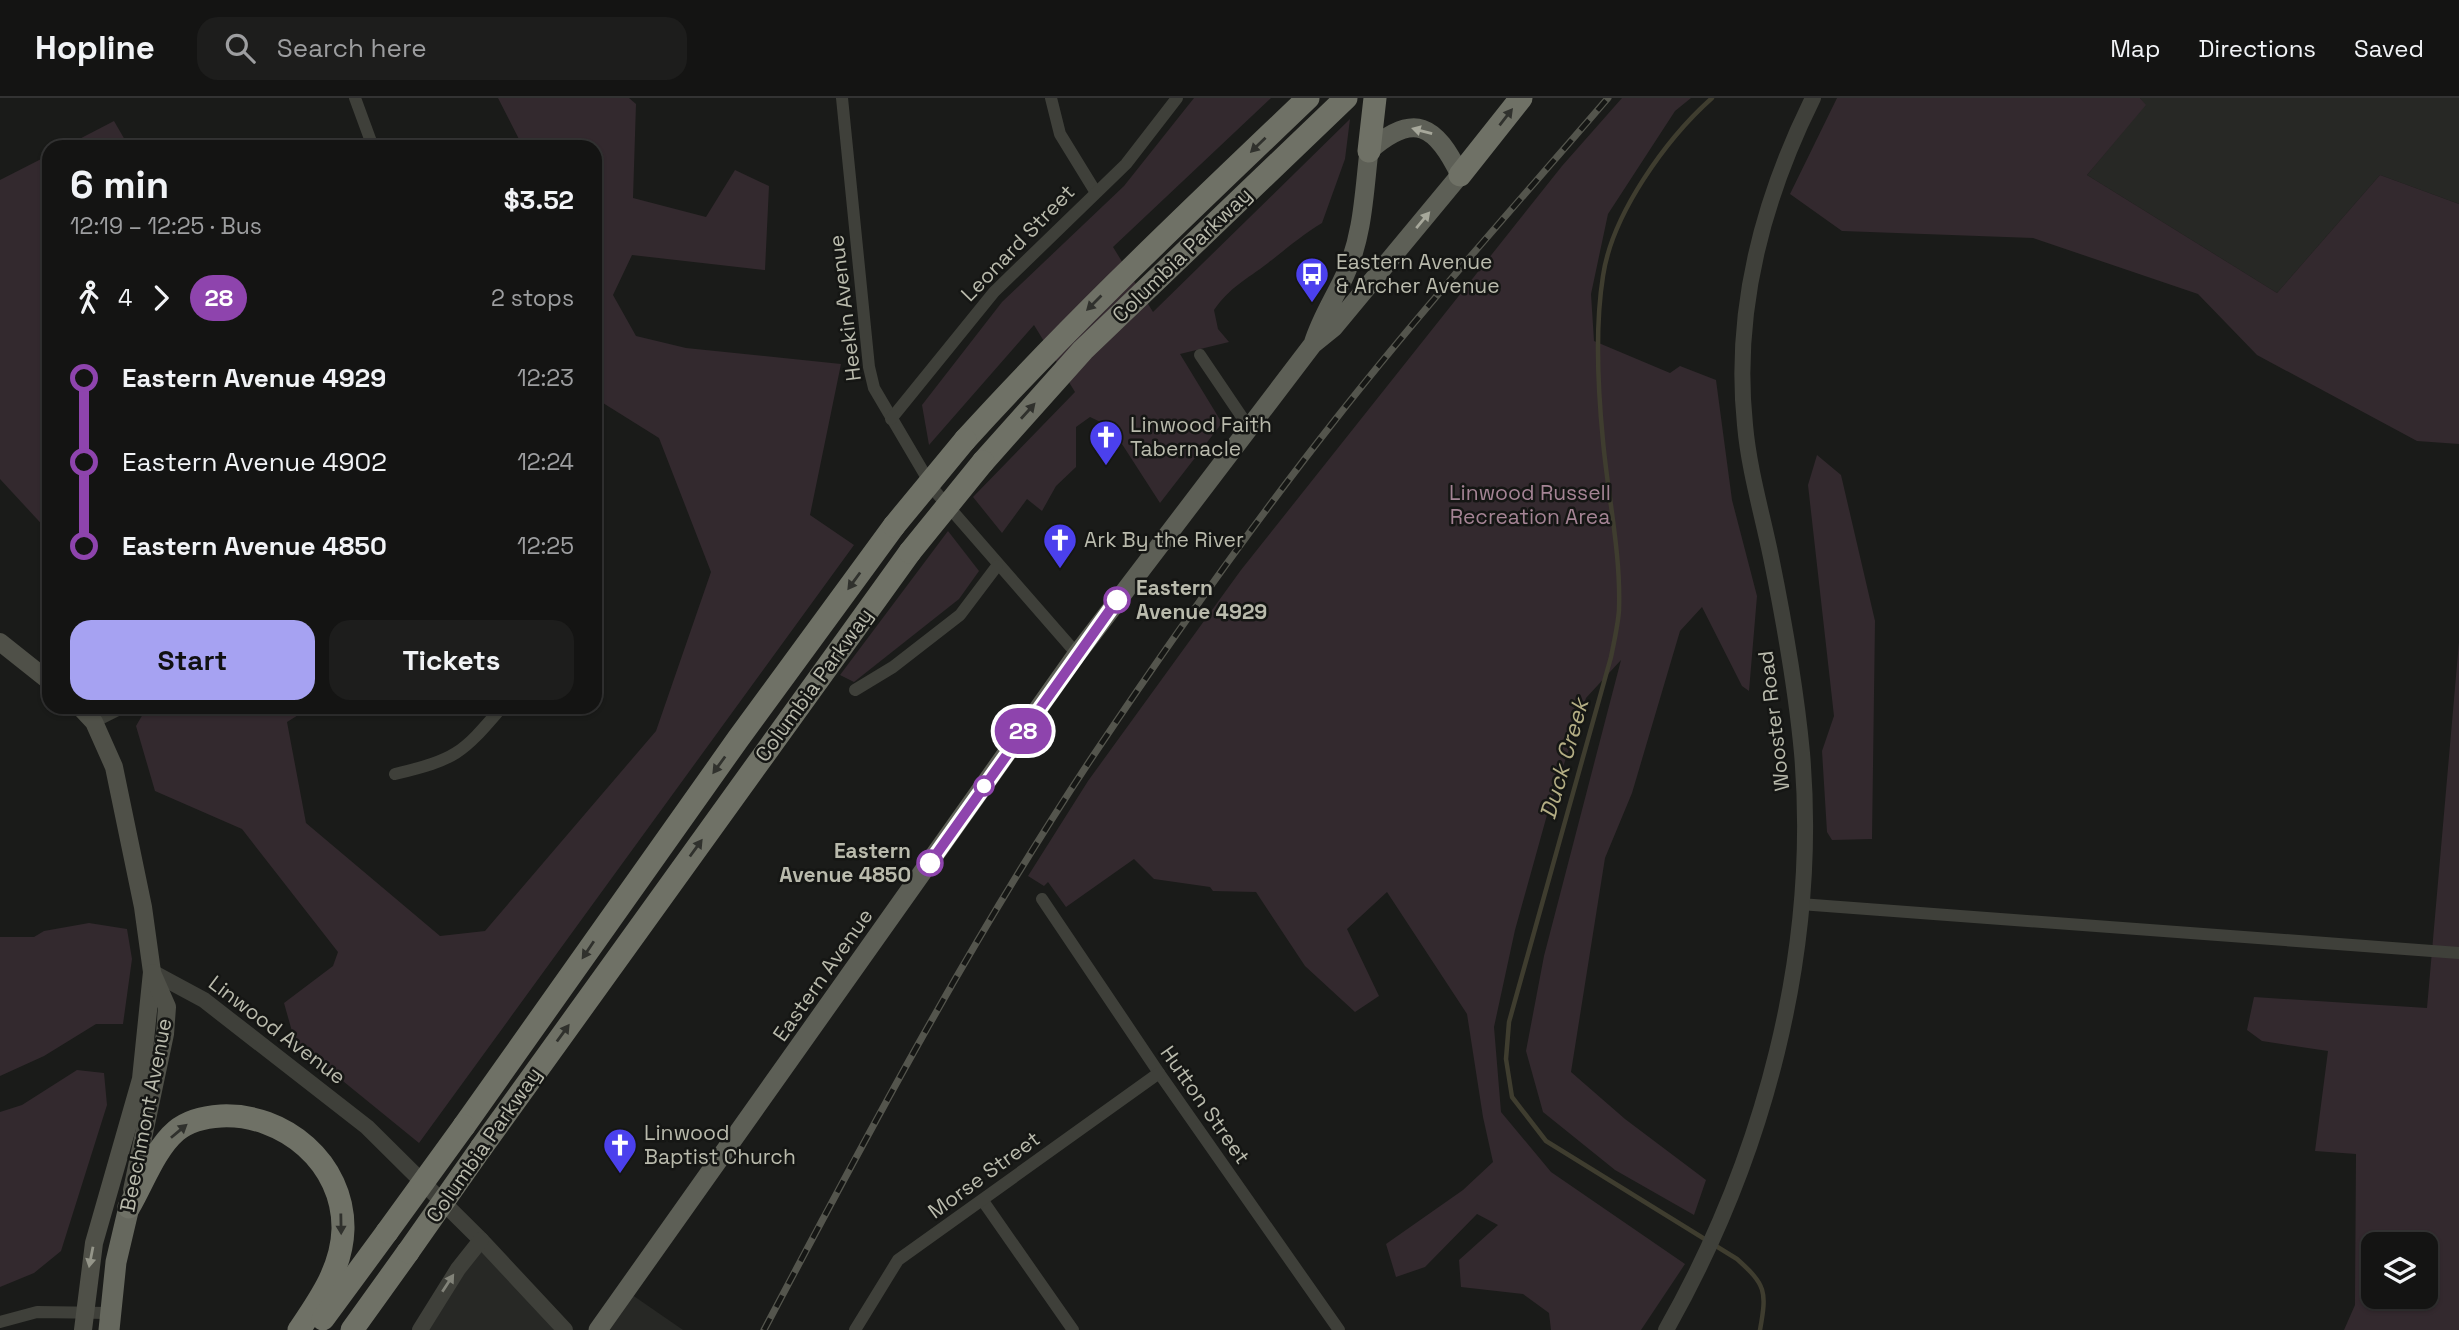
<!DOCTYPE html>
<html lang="en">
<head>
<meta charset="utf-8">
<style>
  body { margin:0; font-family:"Space Grotesk",sans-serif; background:#1d1d1c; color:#f1f3f6; height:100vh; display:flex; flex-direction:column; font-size:26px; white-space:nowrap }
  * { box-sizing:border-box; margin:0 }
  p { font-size:23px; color:#9d9ea0 }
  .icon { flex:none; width:38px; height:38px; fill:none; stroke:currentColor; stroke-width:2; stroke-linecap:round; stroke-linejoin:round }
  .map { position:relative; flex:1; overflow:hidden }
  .details { position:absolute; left:42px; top:42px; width:560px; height:574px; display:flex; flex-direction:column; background:#141413; border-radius:21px; box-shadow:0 2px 5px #0004,0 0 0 2px #333 }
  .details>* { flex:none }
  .badge { padding:0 14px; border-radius:23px; font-size:24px; line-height:46px }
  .buttons { position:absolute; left:2361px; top:1134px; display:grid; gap:14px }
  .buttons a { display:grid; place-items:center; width:77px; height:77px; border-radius:14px; background:#141413; box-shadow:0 2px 5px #0004,0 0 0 2px #333; font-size:35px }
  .map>.badge { position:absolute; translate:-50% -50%; box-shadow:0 0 0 4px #fff }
  .legs { display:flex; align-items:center; gap:10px; height:77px; padding:0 28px; font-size:23px }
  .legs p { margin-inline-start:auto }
  .headline { display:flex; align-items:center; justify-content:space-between; height:119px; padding:0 28px }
  h1 { font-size:38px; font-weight:700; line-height:52px }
  .primary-button { display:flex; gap:14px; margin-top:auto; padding:14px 28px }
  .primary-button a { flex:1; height:80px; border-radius:21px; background:#a6a2f2; color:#111; font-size:28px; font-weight:700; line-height:80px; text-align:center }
  .primary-button a+a { background:#1d1d1c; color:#f1f3f6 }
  ul { padding:0 28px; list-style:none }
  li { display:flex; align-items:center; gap:24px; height:84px; font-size:26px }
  li i { display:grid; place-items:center; width:10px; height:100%; margin:0 9px; background:currentColor }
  li i::after { content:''; width:18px; height:18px; margin:-9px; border:5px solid; border-radius:50%; background:#141413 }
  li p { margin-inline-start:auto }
  li:first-child i { background:linear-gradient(#0000 50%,currentColor 0) }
  li:last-child i { background:linear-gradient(currentColor 50%,#0000 0) }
  header { display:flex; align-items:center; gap:42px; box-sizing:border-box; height:98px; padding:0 35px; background:#141413; border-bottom:2px solid #333 }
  header strong { font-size:33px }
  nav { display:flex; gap:38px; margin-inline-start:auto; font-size:24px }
  .search { width:490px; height:63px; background:#1d1d1c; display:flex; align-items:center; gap:18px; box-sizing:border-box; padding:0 24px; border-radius:21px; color:#9d9ea0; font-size:26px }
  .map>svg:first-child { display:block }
  .built { fill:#272825 }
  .green { fill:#33292e; fill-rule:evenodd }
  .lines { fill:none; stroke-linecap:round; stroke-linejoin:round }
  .stream { stroke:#3f3d2f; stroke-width:4.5 }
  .minor { stroke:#3f403a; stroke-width:12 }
  .tertiary { stroke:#3f403a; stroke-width:16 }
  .secondary { stroke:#4f5048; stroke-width:18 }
  .primary { stroke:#5d5f56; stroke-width:19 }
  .trunk { stroke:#66685e; stroke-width:21 }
  .motorway { stroke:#6f7166; stroke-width:23 }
  .rail-casing { stroke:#54554d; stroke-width:7 }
  .rail { stroke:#151614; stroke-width:4.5; stroke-dasharray:13; stroke-linecap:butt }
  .motorway-bridge { stroke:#6f7166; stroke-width:23 }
  .oneway { fill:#30312d }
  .oneway2 { fill:#a7a89b }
  .oneway3 { fill:#949589 }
  .oneway4 { fill:#828379 }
  .line-1-casing { stroke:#fff; stroke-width:16 }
  .line-1 { stroke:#8e44ad; stroke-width:10 }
  .stop-1-dot { fill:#fff; stroke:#8e44ad; stroke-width:3.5 }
  .labels { text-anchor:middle; stroke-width:5; stroke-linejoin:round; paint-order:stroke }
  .street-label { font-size:21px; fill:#b9baac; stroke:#151614 }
  .poi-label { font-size:21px; fill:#b9baac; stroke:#151614; text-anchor:start }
  .park-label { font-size:21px; fill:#a58495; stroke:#151614 }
  .stop-label { font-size:21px; font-weight:bold; fill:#b9baac; stroke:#151614; text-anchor:start }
  .water-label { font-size:23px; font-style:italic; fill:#b4ae84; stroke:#151614 }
</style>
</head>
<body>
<header>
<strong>Hopline</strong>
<div class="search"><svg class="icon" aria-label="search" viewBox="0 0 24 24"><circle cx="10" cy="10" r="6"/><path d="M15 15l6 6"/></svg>Search here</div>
<nav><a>Map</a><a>Directions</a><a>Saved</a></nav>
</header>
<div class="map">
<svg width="2459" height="1232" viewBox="0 0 2459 1232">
  <rect width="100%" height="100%" fill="#1a1b19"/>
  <g class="built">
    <path d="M2140,0H2459V106L2380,77L2277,195L2087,77L2145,7Z"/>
    <path d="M481,1142L565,1232H420Z"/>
    <path d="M625,1192L683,1232H598Z"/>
  </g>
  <g class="green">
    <path d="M498,0H629L636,6L633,100L706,119L735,72L769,88L765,172L632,157L613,197L636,238L686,250L841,266L810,417L854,447L419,1045L295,944L284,905L333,868L338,854L242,731L155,693L136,628L147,609H311L287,624L306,725L440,838L485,833L656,633L711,474L659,340L595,300V49H523Z"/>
    <path d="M1194,0H1271L1113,149L1153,214L1350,21L1345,61L1322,125C1302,137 1286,151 1268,165C1246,182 1231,188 1214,212L1218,231L1229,244L1180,256L1222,325L1160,405L1111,329L1090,319L1076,329V369L1056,388L1042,413L1027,401L1002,435L973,399L1075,294L1034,227L929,347L922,307L1002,204L1124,88Z"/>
    <path d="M1622,0H1691L1675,13L1608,116L1591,196L1594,243L1670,275L1680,268L1716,282L1732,402L1757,498L1749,593L1742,588L1702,509L1680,533L1632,695L1605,760L1571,974L1625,1021L1706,1082L1694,1117L1615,1072L1543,1014L1526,953L1544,858L1621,562L1586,600L1547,717L1515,832L1494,929L1501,1014L1551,1074L1685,1166L1641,1232H1551L1549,1215L1523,1196L1461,1189L1459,1162L1498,1127L1477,1116L1425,1169L1396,1179L1386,1146L1463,1092L1493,1064L1483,1019L1467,916L1387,794L1347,831L1379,898L1355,914L1305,868L1256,794L1213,793L1210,789L1154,781L1134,761L1066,809L1048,784L1044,788L1028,778L1088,683L1241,472L1562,68Z"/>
    <path d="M1837,0H2140L2146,7L2087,77L2277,195L2380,77L2459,106V346L2417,343L2257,257L2198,196L2033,140L1842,133L1790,96Z"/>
    <path d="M114,23L129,49H64Z"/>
    <path d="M49,57V434L0,381V82Z"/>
    <path d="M1817,357L1841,377L1875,523L1872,741L1832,742L1827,734L1822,653L1834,618L1808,387Z"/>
    <path d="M948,433L979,473L959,501L854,584L840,577Z"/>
    <path d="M2459,544V1232H2344L2355,1207L2356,1056L2315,1053L2328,953L2262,943L2247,932L2254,899L2427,910ZM2373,1146H2426V1199H2373Z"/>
    <path d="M89,825L127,831L132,861L123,926H96L44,958L0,978V839H34L44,833Z"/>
    <path d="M77,972L104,975L107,1007L61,1153L34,1175L0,1189V1014L22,1007Z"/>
  </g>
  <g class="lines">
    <path class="stream" d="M1712,0C1666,41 1612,116 1603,178C1595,228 1598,292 1603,343C1608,399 1621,455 1619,512C1618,527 1614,544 1611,559L1509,924L1506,961L1512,999L1546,1043L1737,1161C1766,1187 1767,1193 1760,1232"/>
    <g class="minor">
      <path d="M355,0L373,49"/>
      <path d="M842,0L869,269L874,290L934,392L1077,556"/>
      <path d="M1051,0L1060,36L1095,93"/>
      <path d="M1200,257L1248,328"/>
      <path d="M891,321L994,194L1126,66L1177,0"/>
      <path d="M855,592L893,569L960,517L997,468"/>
      <path d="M94,624L124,609"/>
      <path d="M395,676C456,661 461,657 502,609"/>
      <path d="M1042,801L1159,975L1339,1232"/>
      <path d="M1800,806L2459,855"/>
      <path d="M983,1103L1073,1232"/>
      <path d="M0,1224L37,1214L109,1215"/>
      <path d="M855,1232L898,1162L1159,975"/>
    </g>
    <g class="tertiary">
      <path d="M152,874L204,902L367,1029L481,1142L565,1232"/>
      <path d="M420,1232L458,1171L481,1142"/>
      <path d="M1666,1232C1764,1059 1819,854 1802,655C1796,590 1784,523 1771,459C1762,415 1749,372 1745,327C1733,212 1762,103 1813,0"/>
    </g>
    <g class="secondary">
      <path d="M0,544L49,583"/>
      <path d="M80,609L94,624L114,669L143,809L152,874L141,981L94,1145L83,1232"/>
      <path d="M132,1092L165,936L167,909L152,875"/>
    </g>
    <path class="primary" d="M598,1232L1077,556L1313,246L1334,229L1460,77C1436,27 1414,13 1369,53C1364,95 1363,138 1345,177C1334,201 1321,220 1313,246"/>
    <path class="trunk" d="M109,1232L116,1164L129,1109"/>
    <g class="motorway">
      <path d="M1369,53L1375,0"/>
      <path d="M1460,77L1521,0"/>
      <path d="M965,342C1074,222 1191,112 1308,0"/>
      <path d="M983,364L1083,252L1346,0"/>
      <path d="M464,1028L738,641L894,428"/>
      <path d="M481,1050L910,454"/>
      <path d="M129,1109C143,1085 155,1051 176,1033C189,1022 205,1019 221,1018C284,1015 344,1065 343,1131C342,1170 320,1201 299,1232"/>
      <path d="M323,1221L387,1134"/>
      <path d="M352,1232L408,1154"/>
    </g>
    <g class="rail-casing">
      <path id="rail" d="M764,1232C867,1037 971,841 1093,658C1170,543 1250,430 1335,322C1422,211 1516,107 1608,0"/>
    </g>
    <use href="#rail" class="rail"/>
    <g class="motorway-bridge">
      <path d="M894,428L965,342"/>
      <path d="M910,454L983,364"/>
      <path d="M387,1134L464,1028"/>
      <path d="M408,1154L481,1050"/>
    </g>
  </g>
  <defs><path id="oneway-solid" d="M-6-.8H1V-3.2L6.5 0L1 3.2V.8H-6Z" transform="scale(1.75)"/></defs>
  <g class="oneway">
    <use href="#oneway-solid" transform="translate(1506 19) rotate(-52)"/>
    <use href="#oneway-solid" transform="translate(1258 47) rotate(136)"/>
    <use href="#oneway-solid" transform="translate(1094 205) rotate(135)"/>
    <use href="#oneway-solid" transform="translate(1028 313) rotate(-48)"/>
    <use href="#oneway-solid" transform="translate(854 483) rotate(126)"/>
    <use href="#oneway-solid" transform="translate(719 667) rotate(126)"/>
    <use href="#oneway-solid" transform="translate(696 750) rotate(-54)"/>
    <use href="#oneway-solid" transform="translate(588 852) rotate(124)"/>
    <use href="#oneway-solid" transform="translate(563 935) rotate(-54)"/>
    <use href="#oneway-solid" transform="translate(179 1033) rotate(-40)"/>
    <use href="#oneway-solid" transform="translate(341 1126) rotate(89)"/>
  </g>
  <g class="oneway2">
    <use href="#oneway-solid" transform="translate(1422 33) rotate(-165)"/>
    <use href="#oneway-solid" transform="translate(1423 122) rotate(-50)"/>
  </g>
  <use class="oneway3" href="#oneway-solid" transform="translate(91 1159) rotate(101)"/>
  <use class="oneway4" href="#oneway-solid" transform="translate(448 1185) rotate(-57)"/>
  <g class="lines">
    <g class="line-1-casing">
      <path id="line-1" d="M930,765L1117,502"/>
    </g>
    <use href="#line-1" class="line-1"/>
  </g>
  <defs>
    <g id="bus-pin" transform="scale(1.75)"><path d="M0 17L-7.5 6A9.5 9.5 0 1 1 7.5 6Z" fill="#4b40ed" stroke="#151614"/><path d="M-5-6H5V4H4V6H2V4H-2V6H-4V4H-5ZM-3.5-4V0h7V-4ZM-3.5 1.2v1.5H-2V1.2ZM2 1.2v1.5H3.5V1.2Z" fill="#fff"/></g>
    <g id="church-pin" transform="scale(1.75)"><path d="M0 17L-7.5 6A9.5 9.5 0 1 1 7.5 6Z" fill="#4b40ed" stroke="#151614"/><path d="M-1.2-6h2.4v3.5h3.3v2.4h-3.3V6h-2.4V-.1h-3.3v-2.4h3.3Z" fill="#fff"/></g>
  </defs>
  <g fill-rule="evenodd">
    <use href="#bus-pin" x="1312" y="176"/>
    <use href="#church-pin" x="1106" y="339"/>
    <use href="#church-pin" x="1060" y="442"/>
    <use href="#church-pin" x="620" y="1047"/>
  </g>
  <g class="stop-1-dot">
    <circle cx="1117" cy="502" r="12"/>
    <circle cx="984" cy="688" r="9"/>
    <circle cx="930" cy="765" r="12"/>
  </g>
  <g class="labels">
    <g class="street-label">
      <text transform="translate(1018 145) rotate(-46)" y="7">Leonard Street</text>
      <text transform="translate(1182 157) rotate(-44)" y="7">Columbia Parkway</text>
      <text transform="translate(845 210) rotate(-97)" y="7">Heekin Avenue</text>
      <text transform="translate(814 587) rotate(-54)" y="7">Columbia Parkway</text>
      <text transform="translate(1774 623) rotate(-97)" y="7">Wooster Road</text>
      <text transform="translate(823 877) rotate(-55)" y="7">Eastern Avenue</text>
      <text transform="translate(277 932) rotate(37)" y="7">Linwood Avenue</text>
      <text transform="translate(1205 1007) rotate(55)" y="7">Hutton Street</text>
      <text transform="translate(146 1017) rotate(-79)" y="7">Beechmont Avenue</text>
      <text transform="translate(484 1047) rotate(-55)" y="7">Columbia Parkway</text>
      <text transform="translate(984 1077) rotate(-36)" y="7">Morse Street</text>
    </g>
    <g class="poi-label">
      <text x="1336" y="171">Eastern Avenue<tspan x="1336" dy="24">&amp; Archer Avenue</tspan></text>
      <text x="1130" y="334">Linwood Faith<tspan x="1130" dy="24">Tabernacle</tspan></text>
      <text x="1084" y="449">Ark By the River</text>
      <text x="644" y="1042">Linwood<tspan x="644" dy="24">Baptist Church</tspan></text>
    </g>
    <g class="park-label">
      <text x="1530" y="402">Linwood Russell<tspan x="1530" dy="24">Recreation Area</tspan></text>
    </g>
    <g class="stop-label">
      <text x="1136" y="497">Eastern<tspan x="1136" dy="24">Avenue 4929</tspan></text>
      <text x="911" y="760" text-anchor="end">Eastern<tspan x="911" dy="24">Avenue 4850</tspan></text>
    </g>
    <g class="water-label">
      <text transform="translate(1564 661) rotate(-74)" y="8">Duck Creek</text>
    </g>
  </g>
</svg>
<div class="buttons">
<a><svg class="icon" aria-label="layers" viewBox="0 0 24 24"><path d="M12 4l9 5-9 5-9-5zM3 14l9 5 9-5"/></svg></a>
</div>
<b class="badge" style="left:1023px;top:633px;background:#8e44ad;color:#fff">28</b>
<section class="details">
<div class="headline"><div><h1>6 min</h1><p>12:19 – 12:25 · Bus</p></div><b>$3.52</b></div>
<div class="legs"><svg class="icon" aria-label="walk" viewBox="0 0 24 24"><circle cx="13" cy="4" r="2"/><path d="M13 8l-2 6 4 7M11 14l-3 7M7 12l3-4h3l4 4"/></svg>4<svg class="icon" aria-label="forward" viewBox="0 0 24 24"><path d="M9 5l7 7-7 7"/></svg><b class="badge" style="background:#8e44ad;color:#fff">28</b><p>2 stops</p></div>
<ul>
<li><i style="color:#8e44ad"></i><b>Eastern Avenue 4929</b><p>12:23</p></li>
<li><i style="color:#8e44ad"></i><span>Eastern Avenue 4902</span><p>12:24</p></li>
<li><i style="color:#8e44ad"></i><b>Eastern Avenue 4850</b><p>12:25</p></li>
</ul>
<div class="primary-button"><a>Start</a><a>Tickets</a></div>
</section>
</div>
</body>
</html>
